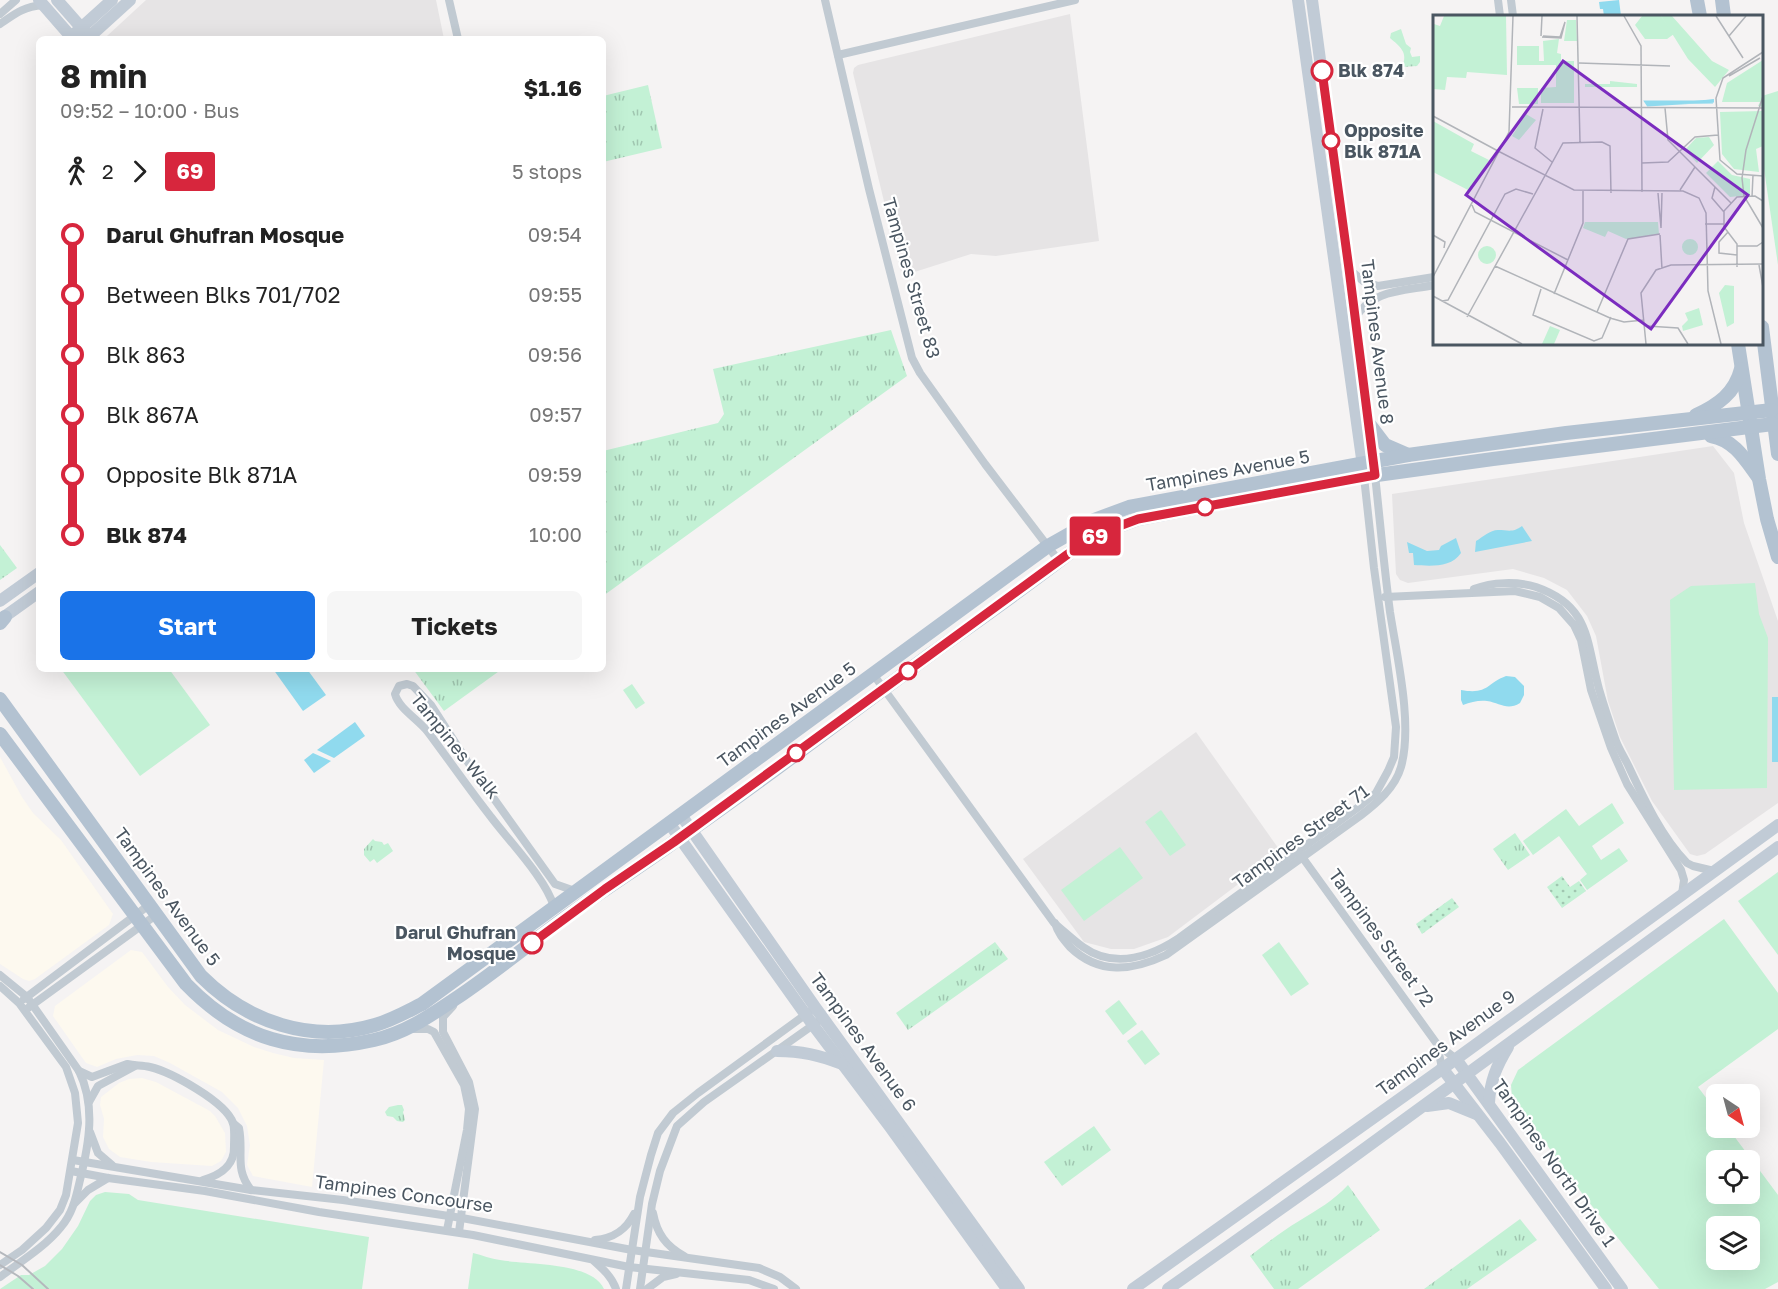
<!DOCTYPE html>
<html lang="en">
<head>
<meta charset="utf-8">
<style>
  body { margin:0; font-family:"Golos Text",sans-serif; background:#f6f6f6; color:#222; height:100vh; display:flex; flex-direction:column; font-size:22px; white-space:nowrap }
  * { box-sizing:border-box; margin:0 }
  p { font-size:20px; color:#767676 }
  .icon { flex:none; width:33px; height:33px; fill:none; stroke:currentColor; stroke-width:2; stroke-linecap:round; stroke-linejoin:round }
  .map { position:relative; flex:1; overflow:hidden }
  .details { position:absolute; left:36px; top:36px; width:570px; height:636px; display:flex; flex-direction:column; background:#fff; border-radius:9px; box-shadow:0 6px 24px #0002 }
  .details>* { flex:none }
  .badge { padding:0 12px; border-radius:4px; font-size:21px; line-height:39px }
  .needle { width:39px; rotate:144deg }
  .controls { position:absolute; left:1706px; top:1084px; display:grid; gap:12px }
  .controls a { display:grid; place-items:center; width:54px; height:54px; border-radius:9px; background:#fff; box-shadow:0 6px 24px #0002; font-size:30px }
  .map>.badge { position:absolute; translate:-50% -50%; box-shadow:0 0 0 3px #fff }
  .legs { display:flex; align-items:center; gap:9px; height:66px; padding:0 24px; font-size:20px }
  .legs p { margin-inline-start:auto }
  .head { display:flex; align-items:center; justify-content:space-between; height:102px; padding:0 24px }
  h1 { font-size:33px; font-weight:700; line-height:45px }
  .button { display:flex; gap:12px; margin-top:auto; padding:12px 24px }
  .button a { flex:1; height:69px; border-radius:9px; background:#1a73e8; color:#fff; font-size:24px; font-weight:700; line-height:69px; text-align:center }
  .button a+a { background:#f6f6f6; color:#222 }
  ul { padding:0 24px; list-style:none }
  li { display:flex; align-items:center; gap:21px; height:60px; font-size:22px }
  li i { display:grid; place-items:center; width:9px; height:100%; margin:0 8px; background:currentColor }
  li i::after { content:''; width:15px; height:15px; margin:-8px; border:4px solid; border-radius:50%; background:#fff }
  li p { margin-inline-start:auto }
  li:first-child i { background:linear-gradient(#0000 50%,currentColor 0) }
  li:last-child i { background:linear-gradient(currentColor 50%,#0000 0) }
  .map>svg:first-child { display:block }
  .commercial { fill:#fdf9ef }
  .education { fill:#e6e4e5 }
  .grass { fill:#c3f1d5; fill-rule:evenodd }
  .park { fill:url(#park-tufts) }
  .garden { fill:url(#garden-dots) }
  .water { fill:#90daee }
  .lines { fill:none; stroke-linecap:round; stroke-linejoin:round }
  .street { stroke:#c1cad2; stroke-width:8 }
  .secondary { stroke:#c1cbd6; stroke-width:12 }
  .primary { stroke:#b3c2d1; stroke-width:14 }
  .rail { stroke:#b5b8bd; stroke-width:2 }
  .line-1-casing { stroke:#fff; stroke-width:14 }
  .line-1 { stroke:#d7263d; stroke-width:9 }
  .stop-1-dot { fill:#fff; stroke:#d7263d; stroke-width:3 }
  .labels { text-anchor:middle; stroke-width:4.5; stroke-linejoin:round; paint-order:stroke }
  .stop-label { font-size:18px; font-weight:bold; fill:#4a5661; stroke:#fff; text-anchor:start }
  .street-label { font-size:18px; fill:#4a5661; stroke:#fff }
  .inset-river { fill:none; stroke:#90daee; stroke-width:3 }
  .inset-road { fill:none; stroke:#b1b4b9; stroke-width:1.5 }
  .view { fill:#7b2cbf; fill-opacity:0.15; stroke:#7b2cbf; stroke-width:3 }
  .inset-edge { fill:none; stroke:#4a5661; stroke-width:3 }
</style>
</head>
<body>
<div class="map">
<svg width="1778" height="1289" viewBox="0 0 1778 1289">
  <defs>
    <pattern id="park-tufts" width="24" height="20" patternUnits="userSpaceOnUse" patternTransform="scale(1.5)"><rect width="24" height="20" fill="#c3f1d5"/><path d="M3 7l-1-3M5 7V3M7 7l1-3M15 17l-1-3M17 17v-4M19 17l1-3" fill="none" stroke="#a0c6b0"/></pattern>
    <pattern id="garden-dots" width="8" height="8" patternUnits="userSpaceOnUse" patternTransform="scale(1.5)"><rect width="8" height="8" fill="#c3f1d5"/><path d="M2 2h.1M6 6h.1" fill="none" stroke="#a0c6b0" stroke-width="1.8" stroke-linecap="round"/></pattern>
  </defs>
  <rect width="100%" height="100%" fill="#f5f3f3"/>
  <g class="commercial">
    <path d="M0,757L22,797L33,813L61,840L113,914L109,925L35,979L29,981L23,979L0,964Z"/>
    <path d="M131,950L142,952L168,987L185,1005L218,1030L254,1047L273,1053L294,1058L324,1060L312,1187L253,1176L247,1165L250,1145L247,1126L238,1108L222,1092L170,1063L154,1056L137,1055L116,1059L97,1067L86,1063L53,1016L55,1006Z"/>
    <path d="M142,1078L156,1082L210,1111L215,1116L225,1133L226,1152L221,1161L212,1166L151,1162L120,1157L109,1149L103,1137L104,1119L100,1105L101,1097L119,1083L129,1079Z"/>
  </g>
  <g class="education">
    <path d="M146,0H436L444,39H110L107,36Z"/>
    <path d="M1070,14L1099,241L996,256L971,254L902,276L853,73L854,68L858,65Z"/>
    <path d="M1713,446L1734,473L1744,523L1778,621V803L1705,854L1697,856L1690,854L1652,801L1620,737L1608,701L1596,636L1587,616L1567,590L1544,578L1513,569L1408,583L1400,580L1396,574L1392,494Z"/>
    <path d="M1196,732L1281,852L1168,937L1134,949H1111L1084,942L1023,859Z"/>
  </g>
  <g class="grass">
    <path d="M1778,91V265L1762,155V96Z"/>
    <path d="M1755,583L1759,614L1768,638L1767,788L1674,790L1670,600L1691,586Z"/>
    <path d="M61,669H169L210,725L140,776Z"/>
    <path d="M632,684L645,703L636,709L623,690Z"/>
    <path d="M1612,803L1624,823L1592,846L1601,860L1619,848L1628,861L1587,890L1580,880L1587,874L1559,836L1533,855L1523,841L1566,809L1579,826Z"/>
    <path d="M1161,810L1186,845L1170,856L1145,822Z"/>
    <path d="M1120,847L1143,878L1084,921L1061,890Z"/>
    <path d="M1778,872V955L1738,901Z"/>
    <path d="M1724,919L1778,993V1029L1698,1087L1716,1111V1128H1728L1778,1195V1282L1765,1289H1659L1584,1196L1512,1097L1511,1085L1518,1070ZM1716,1161H1749V1194H1716ZM1716,1227H1749V1260H1716Z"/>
    <path d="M1279,942L1309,984L1291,996L1262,955Z"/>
    <path d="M1119,1000L1137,1024L1123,1035L1105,1011Z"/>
    <path d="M1142,1030L1160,1054L1145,1065L1127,1041Z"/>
    <path d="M105,1192L129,1194L138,1200L369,1237L362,1289H0L21,1275H29L45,1266L62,1249L78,1226L90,1201L96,1195Z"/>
    <path d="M473,1253C482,1255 491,1259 500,1260C527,1265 591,1261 604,1289H468Z"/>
  </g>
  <g class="park">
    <path d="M1401,29L1406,44L1411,48L1410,52L1412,57L1420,56V62L1417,66L1402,67C1409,52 1399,46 1390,38L1391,33Z"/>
    <path d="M648,85L662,148L603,162V96Z"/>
    <path d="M891,330L907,376L603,596V451L718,423L724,414L713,369Z"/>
    <path d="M0,545L17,568L0,580Z"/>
    <path d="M413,669H502L444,711Z"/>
    <path d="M1515,833L1530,855L1508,870L1493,849Z"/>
    <path d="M373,839L375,841L382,842L384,845L388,843L393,851L377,863L374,859L370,862L364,855V849Z"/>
    <path d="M995,942L1008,959L908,1030L896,1013Z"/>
    <path d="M398,1105H402L404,1110L403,1112L405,1120L403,1122L397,1121L393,1117L387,1116L385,1112L389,1107Z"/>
    <path d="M1094,1126L1111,1150L1062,1186L1044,1162Z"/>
    <path d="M1348,1185L1380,1230L1298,1289H1274L1250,1256C1266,1244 1282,1231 1299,1221C1318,1209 1332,1202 1348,1185Z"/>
    <path d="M1520,1219L1537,1240L1467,1289H1424Z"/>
  </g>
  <g class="garden">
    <path d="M1562,876L1570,887L1579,881L1586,891L1562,908L1547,887Z"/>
    <path d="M1452,898L1459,907L1422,934L1416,924Z"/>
  </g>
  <g class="water">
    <path d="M1619,0L1621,16H1604L1603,9H1600L1599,2Z"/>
    <path d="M1522,526L1532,541L1475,552L1476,541C1483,537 1490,530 1498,530C1508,530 1513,533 1522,526Z"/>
    <path d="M1456,538L1461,553C1451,568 1430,566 1414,565L1413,553H1409L1407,542L1427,551L1439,550L1441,546Z"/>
    <path d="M273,669H307L326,695L303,711Z"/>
    <path d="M1506,676L1515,677L1524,686V695L1520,703C1507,711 1500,703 1487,701C1479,700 1471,702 1463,705L1461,700V690C1488,695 1487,683 1506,676Z"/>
    <rect x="1772" y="697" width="6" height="65"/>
    <path d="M355,722L365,736L334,758L317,750Z"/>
    <path d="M313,753L331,761L314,773L304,760Z"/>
  </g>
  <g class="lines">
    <g class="street">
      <path d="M449,0L458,39"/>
      <path d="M825,0L869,189L912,358L920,373L985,464L1059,561"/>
      <path d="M1498,0L1500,16"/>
      <path d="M1511,0L1513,16"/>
      <path d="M0,14L16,0"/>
      <path d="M0,24C16,13 23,7 43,5"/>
      <path d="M838,55L1075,0"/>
      <path d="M1349,269L1363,281L1378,286L1434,277"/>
      <path d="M1355,319C1370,289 1406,291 1434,285"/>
      <path d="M1474,589C1492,582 1517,581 1536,587C1591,606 1586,642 1599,689C1604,706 1610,724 1616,741C1619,749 1624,757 1628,765C1643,797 1662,838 1687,863L1693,866L1714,871"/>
      <path d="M1385,597L1515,591L1540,597L1559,608L1574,625L1581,640L1591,690L1611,748L1627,784L1681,870L1684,880L1682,894"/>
      <path d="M873,674L1054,923C1064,931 1073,940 1083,947C1114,969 1150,957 1179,938L1360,806L1376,793L1388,771L1394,757L1396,727L1374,568L1364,477"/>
      <path d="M1300,854L1437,1044L1456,1059"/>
      <path d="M554,907C546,879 509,841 491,817C469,789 449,760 428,732C418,719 399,709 395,694L399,686L407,684L413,686L431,705L467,761L555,884L575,891"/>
      <path d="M1055,923C1058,933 1063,939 1070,947C1099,975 1132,971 1166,955L1360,816C1377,803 1395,788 1401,767C1413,724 1397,657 1390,612C1384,566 1380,521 1375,475"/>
      <path d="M0,975L27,997L79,1071C96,1106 89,1144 80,1180C76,1197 73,1213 61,1227C45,1247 20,1262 0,1277"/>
      <path d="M0,986L19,1003L66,1067L75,1093L78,1123L66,1195L60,1210L46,1228L22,1250L0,1265"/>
      <path d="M24,999L149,905"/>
      <path d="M453,1006L443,1017V1032L469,1082L475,1109L459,1232"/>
      <path d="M28,1008L156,915"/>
      <path d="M411,1029H428L434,1032L464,1085L469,1109L467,1130L447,1230"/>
      <path d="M1437,1044L1442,1068"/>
      <path d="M79,1071L92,1077L127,1064C135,1066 142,1065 150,1067C171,1072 226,1102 233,1123C235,1130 234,1139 234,1146C235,1166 220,1175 203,1180"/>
      <path d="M89,1102L98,1086L135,1066"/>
      <path d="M233,1123L239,1128C244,1154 234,1168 251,1190"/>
      <path d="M90,1132L98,1153L112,1165"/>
      <path d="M73,1160L251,1190L343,1200L462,1218L632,1250L759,1268L780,1277L796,1289"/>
      <path d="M71,1171L108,1178L205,1191L319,1212L473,1235L629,1267L749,1280L774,1289"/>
      <path d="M74,1204L88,1190L108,1178"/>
      <path d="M653,1213C657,1234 666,1246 684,1256"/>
      <path d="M595,1240C614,1238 626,1230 634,1214"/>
      <path d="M594,1261C603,1269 612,1277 616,1289"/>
      <path d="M626,1289L640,1197L651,1155L658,1133L673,1113L698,1093L809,1012"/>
      <path d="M640,1289L652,1204L660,1171L677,1126L704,1102L823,1018"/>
      <path d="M647,1289L663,1277L676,1274"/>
    </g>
    <g class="secondary">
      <path d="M39,0L73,39"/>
      <path d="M57,0L86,33"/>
      <path d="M1298,0L1364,473"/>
      <path d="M1312,0L1375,471"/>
      <path d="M71,37L112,0"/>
      <path d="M87,39L130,0"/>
      <path d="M0,601L39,573"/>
      <path d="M0,620L39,592"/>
      <path d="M681,815L815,1007L1019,1289"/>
      <path d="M669,823L813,1025L890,1127L1007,1289"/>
      <path d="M777,1051C801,1051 819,1055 842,1064"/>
      <path d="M1456,1059L1622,1289"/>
      <path d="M1442,1068L1500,1143L1606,1289"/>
      <path d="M1489,1103C1490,1081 1497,1065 1508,1047"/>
      <path d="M1427,1106L1449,1103L1476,1114"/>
      <path d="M1133,1289L1456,1059L1778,825"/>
      <path d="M1168,1289L1334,1171L1778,847"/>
    </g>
    <g class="primary">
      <path d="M1697,0L1700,16"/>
      <path d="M1722,0L1724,16"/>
      <path d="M1762,327L1778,454"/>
      <path d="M1738,344L1759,479L1767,519L1778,557"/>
      <path d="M1696,415C1718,405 1735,393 1741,369"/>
      <path d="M1369,424L1385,445L1408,455"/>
      <path d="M1711,436C1734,440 1745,459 1758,477"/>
      <path d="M0,623L5,617"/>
      <path d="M0,699L201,976C247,1022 311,1044 375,1025C392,1020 406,1012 422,1004L1048,546L1094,520L1129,507L1408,455L1566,433L1772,410"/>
      <path d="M0,734L186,984C239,1039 299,1057 374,1040C406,1033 431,1015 458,997C498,970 535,939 573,912C606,888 641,866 674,842C761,782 845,717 931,654C977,621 1023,589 1068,554L1098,534L1138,519L1348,479L1493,459L1773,424"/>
    </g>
    <g class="rail">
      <path d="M0,1252L22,1265L48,1289"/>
      <path d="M0,1265L18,1276L33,1289"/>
    </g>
  </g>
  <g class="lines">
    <g class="line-1-casing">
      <path id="line-1" d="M532,943L605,889L674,842L1068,554L1098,534L1138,519L1375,475L1349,269L1322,71"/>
    </g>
    <use href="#line-1" class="line-1"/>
  </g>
  <g class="stop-1-dot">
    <circle cx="1322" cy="71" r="10"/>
    <circle cx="1331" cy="141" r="8"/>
    <circle cx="1205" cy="507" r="8"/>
    <circle cx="908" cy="671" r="8"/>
    <circle cx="796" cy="753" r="8"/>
    <circle cx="532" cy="943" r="10"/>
  </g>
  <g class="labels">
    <g class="stop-label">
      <text x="1338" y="77">Blk 874</text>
      <text x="1344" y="137">Opposite<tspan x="1344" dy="21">Blk 871A</tspan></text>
      <text x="516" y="939" text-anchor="end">Darul Ghufran<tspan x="516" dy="21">Mosque</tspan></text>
    </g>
    <g class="street-label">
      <text transform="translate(911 278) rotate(74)" y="6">Tampines Street 83</text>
      <text transform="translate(1377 342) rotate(83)" y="6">Tampines Avenue 8</text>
      <text transform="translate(1228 471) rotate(-10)" y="6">Tampines Avenue 5</text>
      <text transform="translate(787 715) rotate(-36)" y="6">Tampines Avenue 5</text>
      <text transform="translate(455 746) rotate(51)" y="6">Tampines Walk</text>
      <text transform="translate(1301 837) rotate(-36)" y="6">Tampines Street 71</text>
      <text transform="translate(167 897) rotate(54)" y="6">Tampines Avenue 5</text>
      <text transform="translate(1381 938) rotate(54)" y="6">Tampines Street 72</text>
      <text transform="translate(863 1042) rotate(54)" y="6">Tampines Avenue 6</text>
      <text transform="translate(1446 1043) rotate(-36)" y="6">Tampines Avenue 9</text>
      <text transform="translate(1554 1163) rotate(55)" y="6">Tampines North Drive 1</text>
      <text transform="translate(404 1194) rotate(8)" y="6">Tampines Concourse</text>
    </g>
  </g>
  <g transform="translate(1433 15)">
    <rect width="330" height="330" fill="#f5f3f3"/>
    <path d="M11,1H73L74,60L34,57L33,63L14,62L12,75L0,74L1,9L7,11ZM209,1H228L241,19L234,24H212L202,10ZM134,5H143L144,26H131ZM110,26L126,24L124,38L128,39V46H141V88H108V73L123,72V50H84V31H106V46H111ZM84,73H105V89H86ZM93,99L103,105L86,125L79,121ZM0,106L41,129L38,136L56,145L37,176L0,157ZM263,123L276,122L281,130L264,148L252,135ZM285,146L299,160L317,164V180L297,182L273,158ZM249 232a8 8 0 1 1 16 0a8 8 0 1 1-16 0ZM117,311L127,315L121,329H109Z" fill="#c3f1d5"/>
    <path d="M228,1H239L279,46L296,55L282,72L255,44ZM330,45V92L325,91L327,87H289L294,68ZM177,66L204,69V72H152V69H177ZM330,96V131L323,134L326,157L301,154L289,139L287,97ZM152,207H225L226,219L193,224L175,216L172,222L150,213ZM45 240a9 9 0 1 1 18 0a9 9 0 1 1-18 0ZM292,270L301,271V308L294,312L286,278ZM266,293L270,310L250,316L249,311L255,305L252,298Z" fill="#c3f1d5"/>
    <path class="inset-river" d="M281,86L215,90L213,87H261ZM214,88L280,87"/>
    <path class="inset-road" d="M144,1L147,127M191,1L208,31L209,177M283,1L310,43M108,21L109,1M296,21L313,1M109,22L128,23L132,7L127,22L110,21M330,37L290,63L283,83L287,145L304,159L330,161M146,48L237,51M296,61L327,43M330,81L313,135L309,163L311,181L330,213M79,92L330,93M232,93L235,125L298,188M110,94L102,133L119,147M0,101L65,136M65,136L141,175L250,176L266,183L273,198L275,276L288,329M209,148L235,147L262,122L285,120M282,172L279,183L291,197M247,175L262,152M225,178L228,213L229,178M319,182L320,160M39,190L42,197L135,245M272,209H291M295,217L286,227V238L304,240M0,220L12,227L11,233M227,220L229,254M304,231H324L330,227M326,250L330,272M62,251L177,303L191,307L211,305M304,252V229L291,212V196L304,182L322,181L330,186M0,262L76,117L80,1M108,274L100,300L161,326L169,323L178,302M121,279L150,208V176M0,281L89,329M9,286L15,285L72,179L83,174L100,179M164,297L195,224L227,219M34,302L130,128L169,127L177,131L178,178M214,311L245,313L255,329M213,329L208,278L223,255L238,250L330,249"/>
    <path class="view" d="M130,46L315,180L218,314L33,180Z"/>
    <rect width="330" height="330" class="inset-edge"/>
  </g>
</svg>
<div class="controls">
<a><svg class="needle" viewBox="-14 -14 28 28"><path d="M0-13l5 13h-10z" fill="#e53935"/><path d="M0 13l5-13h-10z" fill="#767676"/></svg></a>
<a><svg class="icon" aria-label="locate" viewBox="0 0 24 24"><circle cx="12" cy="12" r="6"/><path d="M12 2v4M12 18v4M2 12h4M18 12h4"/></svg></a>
<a><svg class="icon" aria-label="layers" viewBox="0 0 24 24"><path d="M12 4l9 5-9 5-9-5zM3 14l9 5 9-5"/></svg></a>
</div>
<b class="badge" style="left:1095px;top:536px;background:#d7263d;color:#fff">69</b>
<section class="details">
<div class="head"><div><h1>8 min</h1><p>09:52 – 10:00 · Bus</p></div><b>$1.16</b></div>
<div class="legs"><svg class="icon" aria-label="walk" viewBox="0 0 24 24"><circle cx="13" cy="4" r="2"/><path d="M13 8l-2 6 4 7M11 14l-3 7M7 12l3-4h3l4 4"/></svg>2<svg class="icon" aria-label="forward" viewBox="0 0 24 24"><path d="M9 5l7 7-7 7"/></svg><b class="badge" style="background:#d7263d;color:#fff">69</b><p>5 stops</p></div>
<ul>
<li><i style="color:#d7263d"></i><b>Darul Ghufran Mosque</b><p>09:54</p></li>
<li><i style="color:#d7263d"></i><span>Between Blks 701/702</span><p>09:55</p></li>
<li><i style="color:#d7263d"></i><span>Blk 863</span><p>09:56</p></li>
<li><i style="color:#d7263d"></i><span>Blk 867A</span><p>09:57</p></li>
<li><i style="color:#d7263d"></i><span>Opposite Blk 871A</span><p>09:59</p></li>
<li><i style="color:#d7263d"></i><b>Blk 874</b><p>10:00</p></li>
</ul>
<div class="button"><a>Start</a><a>Tickets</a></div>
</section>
</div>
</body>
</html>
